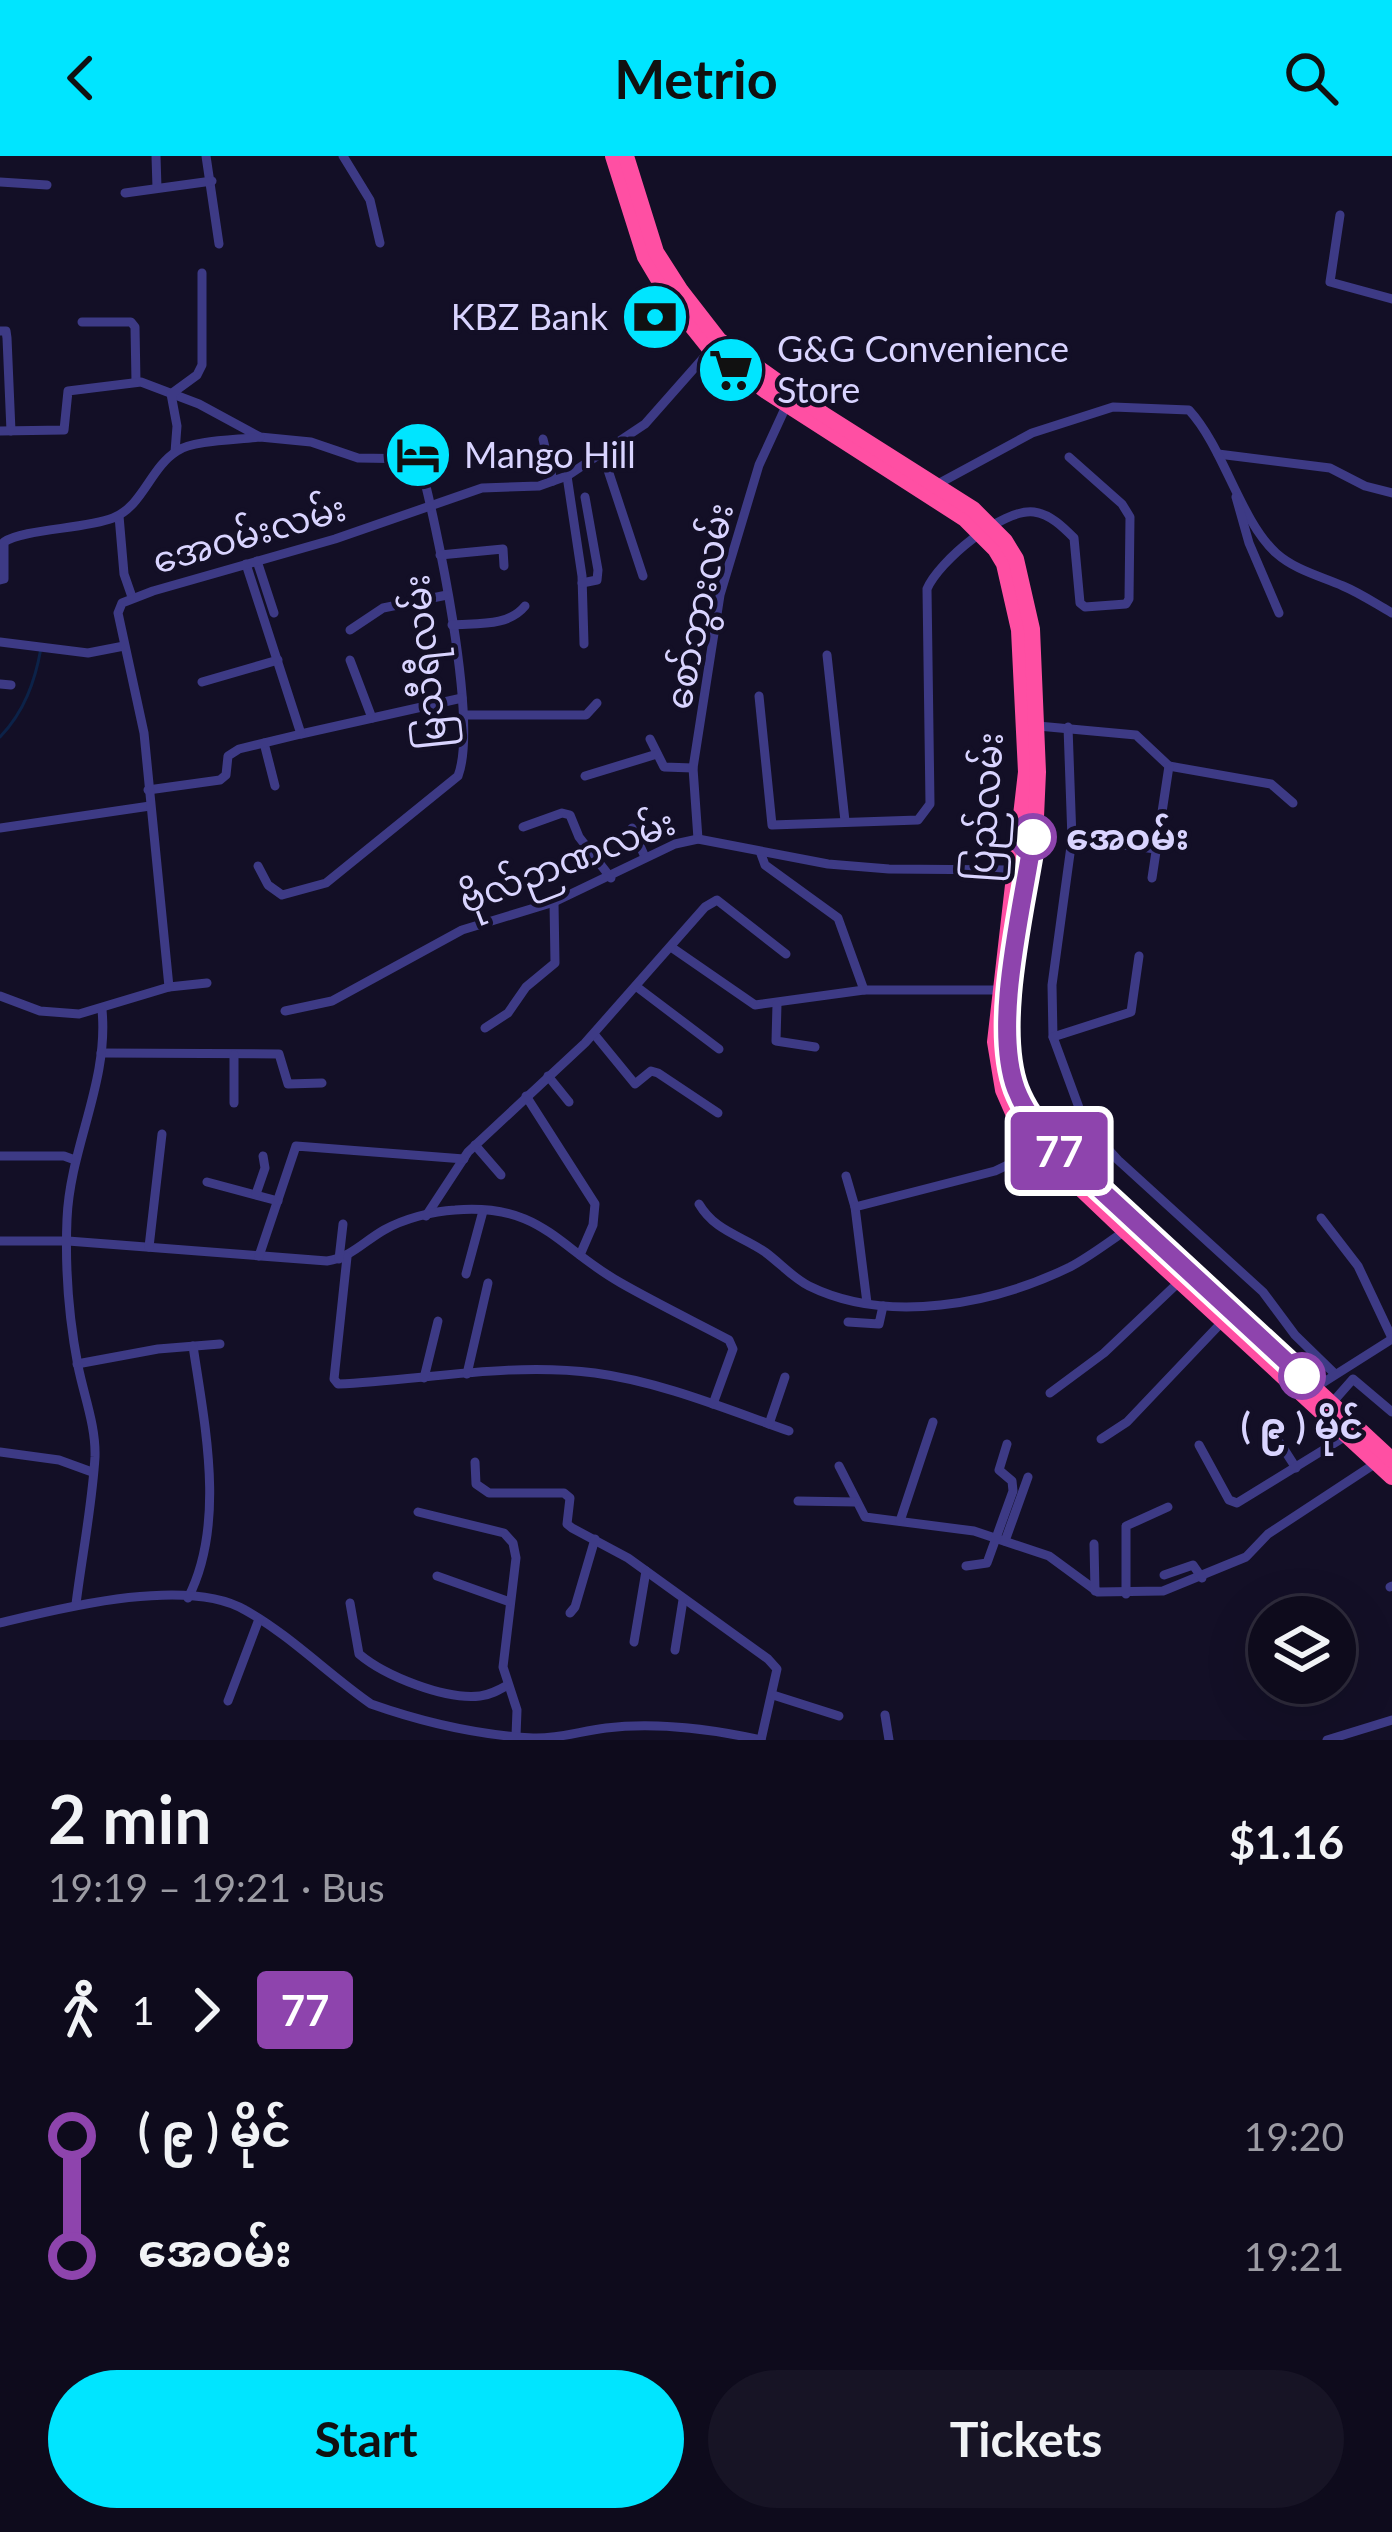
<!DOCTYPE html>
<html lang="en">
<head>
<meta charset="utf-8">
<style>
  body { margin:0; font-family:Lato,"Noto Sans Myanmar",sans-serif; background:#171425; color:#f1f3f6; height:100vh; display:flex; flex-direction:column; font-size:45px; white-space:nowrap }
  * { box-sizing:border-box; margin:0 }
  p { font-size:39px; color:#9b9ba3 }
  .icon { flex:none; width:66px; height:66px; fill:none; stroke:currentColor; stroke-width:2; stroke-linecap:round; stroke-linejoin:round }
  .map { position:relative; height:1584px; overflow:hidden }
  .drawer { display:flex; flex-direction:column; background:#0e0b1c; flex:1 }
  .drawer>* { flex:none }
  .badge { padding:0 24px; border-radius:9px; font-size:42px; line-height:78px }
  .fabs { position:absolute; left:1248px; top:1440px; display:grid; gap:24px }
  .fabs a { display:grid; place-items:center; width:108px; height:108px; border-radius:50%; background:#0e0b1c; box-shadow:0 12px 48px #0002,0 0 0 3px #2e2b3b; font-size:60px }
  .map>.badge { position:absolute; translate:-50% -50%; box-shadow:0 0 0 6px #fff }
  .legs { display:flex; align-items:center; gap:18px; height:132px; padding:0 48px; font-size:39px }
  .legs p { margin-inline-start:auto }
  .head { display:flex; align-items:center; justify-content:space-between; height:204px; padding:0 48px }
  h1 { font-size:66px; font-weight:700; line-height:90px }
  .action { display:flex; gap:24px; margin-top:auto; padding:24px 48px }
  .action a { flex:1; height:138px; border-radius:72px; background:#00e5ff; color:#111; font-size:48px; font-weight:700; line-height:138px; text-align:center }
  .action a+a { background:#171425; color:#f1f3f6 }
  ul { padding:0 48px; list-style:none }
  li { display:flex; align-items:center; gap:42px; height:120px; font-size:45px }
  li i { display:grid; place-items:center; width:18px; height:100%; margin:0 15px; background:currentColor }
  li i::after { content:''; width:30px; height:30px; margin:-15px; border:9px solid; border-radius:50%; background:#0e0b1c }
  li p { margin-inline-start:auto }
  li:first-child i { background:linear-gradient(#0000 50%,currentColor 0) }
  li:last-child i { background:linear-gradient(currentColor 50%,#0000 0) }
  header { display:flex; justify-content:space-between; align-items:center; height:156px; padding:0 48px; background:#00e5ff; color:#111; font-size:54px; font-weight:700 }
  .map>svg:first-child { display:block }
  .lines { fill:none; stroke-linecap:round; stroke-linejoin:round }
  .stream { stroke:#0c2248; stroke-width:3 }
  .street { stroke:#3d3a85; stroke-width:9 }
  .highway { stroke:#ff4fa3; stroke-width:16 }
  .line-1-casing { stroke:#fff; stroke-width:27 }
  .line-1 { stroke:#8e44ad; stroke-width:18 }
  .stop-1-dot { fill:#fff; stroke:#8e44ad; stroke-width:6 }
  .labels { text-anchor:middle; stroke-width:9; stroke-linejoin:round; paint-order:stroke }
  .poi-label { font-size:36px; fill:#d9d4ff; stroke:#130f26; text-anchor:start }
  .street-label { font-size:36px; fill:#d9d4ff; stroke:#130f26 }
  .stop-label { font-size:36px; font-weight:bold; fill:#d9d4ff; stroke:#130f26; text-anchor:start }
</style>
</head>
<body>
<header><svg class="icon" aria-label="back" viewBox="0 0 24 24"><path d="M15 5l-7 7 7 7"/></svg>Metrio<svg class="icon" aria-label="search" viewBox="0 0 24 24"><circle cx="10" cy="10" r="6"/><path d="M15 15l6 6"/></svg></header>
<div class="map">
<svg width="1392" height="1584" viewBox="0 0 1392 1584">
  <rect width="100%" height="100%" fill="#130f26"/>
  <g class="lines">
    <path class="stream" d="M0,581C24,556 35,526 41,492"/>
    <g class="street">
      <path d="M156,0L157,32"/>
      <path d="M206,0L219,88"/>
      <path d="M343,0L370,44L380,87"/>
      <path d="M0,26L47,29"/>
      <path d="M125,37L212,25"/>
      <path d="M1340,59L1330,126L1392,143"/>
      <path d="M82,166H131L135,171L136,226"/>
      <path d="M0,175H6L7,182L11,275"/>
      <path d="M0,275L64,274L68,235L141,226L199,248L260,281L311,286L358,302L419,303C436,365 479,566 458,620L326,727L282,739L268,729L258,710"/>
      <path d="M543,283L553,325"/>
      <path d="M175,296L177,270L171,238L197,219L202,209V117"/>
      <path d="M1218,298L1330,312L1365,330L1392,337"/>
      <path d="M603,299L643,420"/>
      <path d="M567,320L582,420L584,488"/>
      <path d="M936,329L1032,277L1113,251L1189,254C1224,292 1240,364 1276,397C1295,414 1320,420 1343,430C1360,437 1376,448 1392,457"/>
      <path d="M1236,341L1249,387L1279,457"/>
      <path d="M119,360L124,418L132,441"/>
      <path d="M440,399L503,393L504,410"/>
      <path d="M257,405L274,457"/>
      <path d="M0,424L4,423V386C23,373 84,373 113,362C143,350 150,312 177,295C193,284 239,284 260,281"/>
      <path d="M582,427L597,424L598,414L585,341"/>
      <path d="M452,469C477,467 508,471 525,450"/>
      <path d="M350,474L383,452L447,439"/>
      <path d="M0,486L88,497L124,490"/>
      <path d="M827,499L845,665"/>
      <path d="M350,504L372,562"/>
      <path d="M202,526L278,504"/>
      <path d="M0,528L11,529"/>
      <path d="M759,540L772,669L918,664L930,648L927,433C938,406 1002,352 1034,356C1050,358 1063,371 1074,382L1080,447L1085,451L1126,448L1129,443L1130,361L1122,348L1069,301"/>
      <path d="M464,559H586L597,547"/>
      <path d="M1038,570L1136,579L1169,610L1271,628L1293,647"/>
      <path d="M1068,571L1072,683L1052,829L1053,881L1085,968L1118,1004L1263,1136L1295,1179L1334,1217"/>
      <path d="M301,578L462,542"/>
      <path d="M650,583L664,611L693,612"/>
      <path d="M264,587L275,630"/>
      <path d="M585,620L657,598"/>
      <path d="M148,634L220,624L226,619L228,600L239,593L301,578L246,408"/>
      <path d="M523,671L562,657L570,659L579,681L611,722"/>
      <path d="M0,672L150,650"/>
      <path d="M632,672L645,701"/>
      <path d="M698,683L693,612L720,439L759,309L788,246"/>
      <path d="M1072,683L1156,693"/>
      <path d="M761,698L765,709L838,762L864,834"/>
      <path d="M1152,722L1169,610"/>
      <path d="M671,791L755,849L864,834H1000"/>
      <path d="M169,831L144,577L118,457L122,447L153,435L335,383L482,332L539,330L567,320L645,268L713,191"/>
      <path d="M637,831L719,893"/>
      <path d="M0,840L40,855L79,858L169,831L207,827"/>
      <path d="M777,848L776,885L815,891"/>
      <path d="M285,855L332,845L462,774L554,746L675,688L698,683L828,708L889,713L1013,714"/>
      <path d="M485,872L508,857L526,831L555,807L554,746"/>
      <path d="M594,878L635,928L651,915L658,917L718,957"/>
      <path d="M1053,881L1131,856L1139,800"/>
      <path d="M101,897L279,898L288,928L322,927"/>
      <path d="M234,899V947"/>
      <path d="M548,920L569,946"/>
      <path d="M526,940L595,1048L593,1069L580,1099"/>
      <path d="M475,989L501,1019"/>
      <path d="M0,1000H64L75,1004"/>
      <path d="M846,1020L855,1051L867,1147"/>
      <path d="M207,1026L278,1045"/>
      <path d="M256,1038L265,1012L263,1000"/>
      <path d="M699,1048C715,1075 740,1079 765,1096C780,1107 793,1122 809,1130C888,1169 994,1148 1070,1111C1089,1101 1107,1087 1125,1075"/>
      <path d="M855,1051L995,1015L1041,993"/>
      <path d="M426,1060L468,996L585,887L705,751L717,744L786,798"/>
      <path d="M1321,1062L1358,1110L1392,1182"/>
      <path d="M0,1085H68L327,1105C352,1101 363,1086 384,1074C403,1063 433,1055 455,1054C541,1047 557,1091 621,1127C656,1147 693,1165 729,1184L733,1193L713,1248"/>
      <path d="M149,1091L162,978"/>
      <path d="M259,1100L296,990L464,1003"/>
      <path d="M347,1101L334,1223L338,1228C423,1224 510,1206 595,1217C662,1226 726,1253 789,1275"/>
      <path d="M339,1103L343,1068"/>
      <path d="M466,1118L483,1055"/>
      <path d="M848,1166L879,1168L883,1150"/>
      <path d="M77,1208L158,1193L220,1188"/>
      <path d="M467,1218L488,1127"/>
      <path d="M424,1222L438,1165"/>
      <path d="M1313,1233L1392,1183"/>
      <path d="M1050,1237L1104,1197L1180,1125"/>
      <path d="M1331,1248L1353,1223L1392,1256"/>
      <path d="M769,1268L785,1221"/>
      <path d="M1101,1283L1127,1266L1223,1165"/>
      <path d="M1280,1287L1296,1312"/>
      <path d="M1199,1289L1229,1344L1237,1347L1346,1280"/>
      <path d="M0,1296L59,1304L92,1316"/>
      <path d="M475,1306L476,1328L489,1337H564L570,1342L567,1368L572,1372L628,1402L768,1503L777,1513L761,1584"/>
      <path d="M839,1310L865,1361L974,1375L1049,1400L1098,1436L1163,1435L1246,1401L1268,1378L1376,1307"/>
      <path d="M798,1345L856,1346"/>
      <path d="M418,1356L504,1377L513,1387L516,1402L503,1511L517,1554L516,1580"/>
      <path d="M900,1365L933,1266"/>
      <path d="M1005,1385L1028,1321"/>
      <path d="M1094,1388L1095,1435"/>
      <path d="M966,1410L987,1407L1013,1335L1012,1325L999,1314L1007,1288"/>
      <path d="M1164,1419L1193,1409L1202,1422"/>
      <path d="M437,1420L510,1446"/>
      <path d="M1390,1431L1392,1430"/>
      <path d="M1126,1438V1370L1168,1351"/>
      <path d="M188,1442C226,1368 205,1270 193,1190"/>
      <path d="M350,1447L359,1498C385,1520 445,1544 480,1540C490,1539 499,1534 508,1529"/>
      <path d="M76,1448C82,1400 92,1350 95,1301C96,1270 84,1240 78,1210C69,1163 65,1111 67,1063C70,991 109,926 102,854"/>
      <path d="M570,1457L575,1451L595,1383"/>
      <path d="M0,1467C62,1452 187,1420 245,1454C290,1479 329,1519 371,1548C422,1566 479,1579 533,1582C558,1583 581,1575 606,1572C657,1566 711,1573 761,1584"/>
      <path d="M634,1486L646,1415"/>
      <path d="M675,1494L683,1444"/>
      <path d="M773,1539L839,1560"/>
      <path d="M228,1545L259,1463"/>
      <path d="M885,1559L889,1584"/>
      <path d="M1327,1584L1392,1564"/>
    </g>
    <g class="highway">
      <path d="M613,0L645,101L670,143L710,193L766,235L965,363L995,393L1004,408L1019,474L1026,616L995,886L1003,934L1017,966L1040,994L1125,1075L1392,1321"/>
      <path d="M626,0L656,96L681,135L719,184L823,258L973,353L1005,385L1016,403L1032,473L1038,616L1036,661L1010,834L1008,887L1015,930L1028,959L1051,987L1392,1304"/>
    </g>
  </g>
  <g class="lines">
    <g class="line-1-casing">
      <path id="line-1" d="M1033,681C1023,750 992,868 1016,933C1024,954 1037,970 1051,988L1302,1220"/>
    </g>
    <use href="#line-1" class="line-1"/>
  </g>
  <defs>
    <g id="bank-disc" transform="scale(3.45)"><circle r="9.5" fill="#00e5ff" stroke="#130f26"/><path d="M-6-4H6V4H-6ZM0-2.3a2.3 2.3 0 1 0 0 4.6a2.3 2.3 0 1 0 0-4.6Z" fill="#111"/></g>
    <g id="supermarket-disc" transform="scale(3.45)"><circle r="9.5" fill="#00e5ff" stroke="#130f26"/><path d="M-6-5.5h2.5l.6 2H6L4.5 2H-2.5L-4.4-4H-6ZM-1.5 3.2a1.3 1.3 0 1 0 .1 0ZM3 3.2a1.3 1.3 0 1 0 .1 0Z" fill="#111"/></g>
    <g id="hotel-disc" transform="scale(3.45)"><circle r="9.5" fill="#00e5ff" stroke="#130f26"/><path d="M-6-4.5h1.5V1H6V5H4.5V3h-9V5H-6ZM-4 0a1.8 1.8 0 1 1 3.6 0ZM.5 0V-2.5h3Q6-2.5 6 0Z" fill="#111"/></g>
  </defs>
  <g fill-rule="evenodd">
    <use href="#bank-disc" x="655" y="161"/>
    <use href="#supermarket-disc" x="731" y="214"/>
    <use href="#hotel-disc" x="418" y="299"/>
  </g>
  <g class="stop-1-dot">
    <circle cx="1033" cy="681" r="21"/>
    <circle cx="1302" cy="1220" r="21"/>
  </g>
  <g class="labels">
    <g class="poi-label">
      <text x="608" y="174" text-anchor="end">KBZ Bank</text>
      <text x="777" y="206">G&amp;G Convenience<tspan x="777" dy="41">Store</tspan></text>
      <text x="464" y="312">Mango Hill</text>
    </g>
    <g class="street-label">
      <text transform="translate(249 378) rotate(-16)" y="13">အေဝမ်းလမ်း</text>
      <text transform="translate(699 450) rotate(-78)" y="13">စော်ဘွားလမ်း</text>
      <text transform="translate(425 506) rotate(-96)" y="13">မြသီရီလမ်း</text>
      <text transform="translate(985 651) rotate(-86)" y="13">ပြည်လမ်း</text>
      <text transform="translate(567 705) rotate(-21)" y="13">ဗိုလ်ဉာဏလမ်း</text>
    </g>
    <g class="stop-label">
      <text x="1066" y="694">အေဝမ်း</text>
      <text x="1302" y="1283" text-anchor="middle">( ၉ ) မိုင်</text>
    </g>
  </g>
</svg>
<div class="fabs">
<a><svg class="icon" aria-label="layers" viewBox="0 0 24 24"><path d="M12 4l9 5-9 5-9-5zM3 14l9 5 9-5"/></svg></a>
</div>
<b class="badge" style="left:1059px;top:995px;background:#8e44ad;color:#fff">77</b>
</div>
<section class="drawer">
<div class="head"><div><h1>2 min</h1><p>19:19 – 19:21 · Bus</p></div><b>$1.16</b></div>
<div class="legs"><svg class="icon" aria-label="walk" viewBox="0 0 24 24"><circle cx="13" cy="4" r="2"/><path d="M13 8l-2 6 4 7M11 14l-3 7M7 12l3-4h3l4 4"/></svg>1<svg class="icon" aria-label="forward" viewBox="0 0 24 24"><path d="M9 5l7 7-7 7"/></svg><b class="badge" style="background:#8e44ad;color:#fff">77</b></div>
<ul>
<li><i style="color:#8e44ad"></i><b>( ၉ ) မိုင်</b><p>19:20</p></li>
<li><i style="color:#8e44ad"></i><b>အေဝမ်း</b><p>19:21</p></li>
</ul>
<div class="action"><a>Start</a><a>Tickets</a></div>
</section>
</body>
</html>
